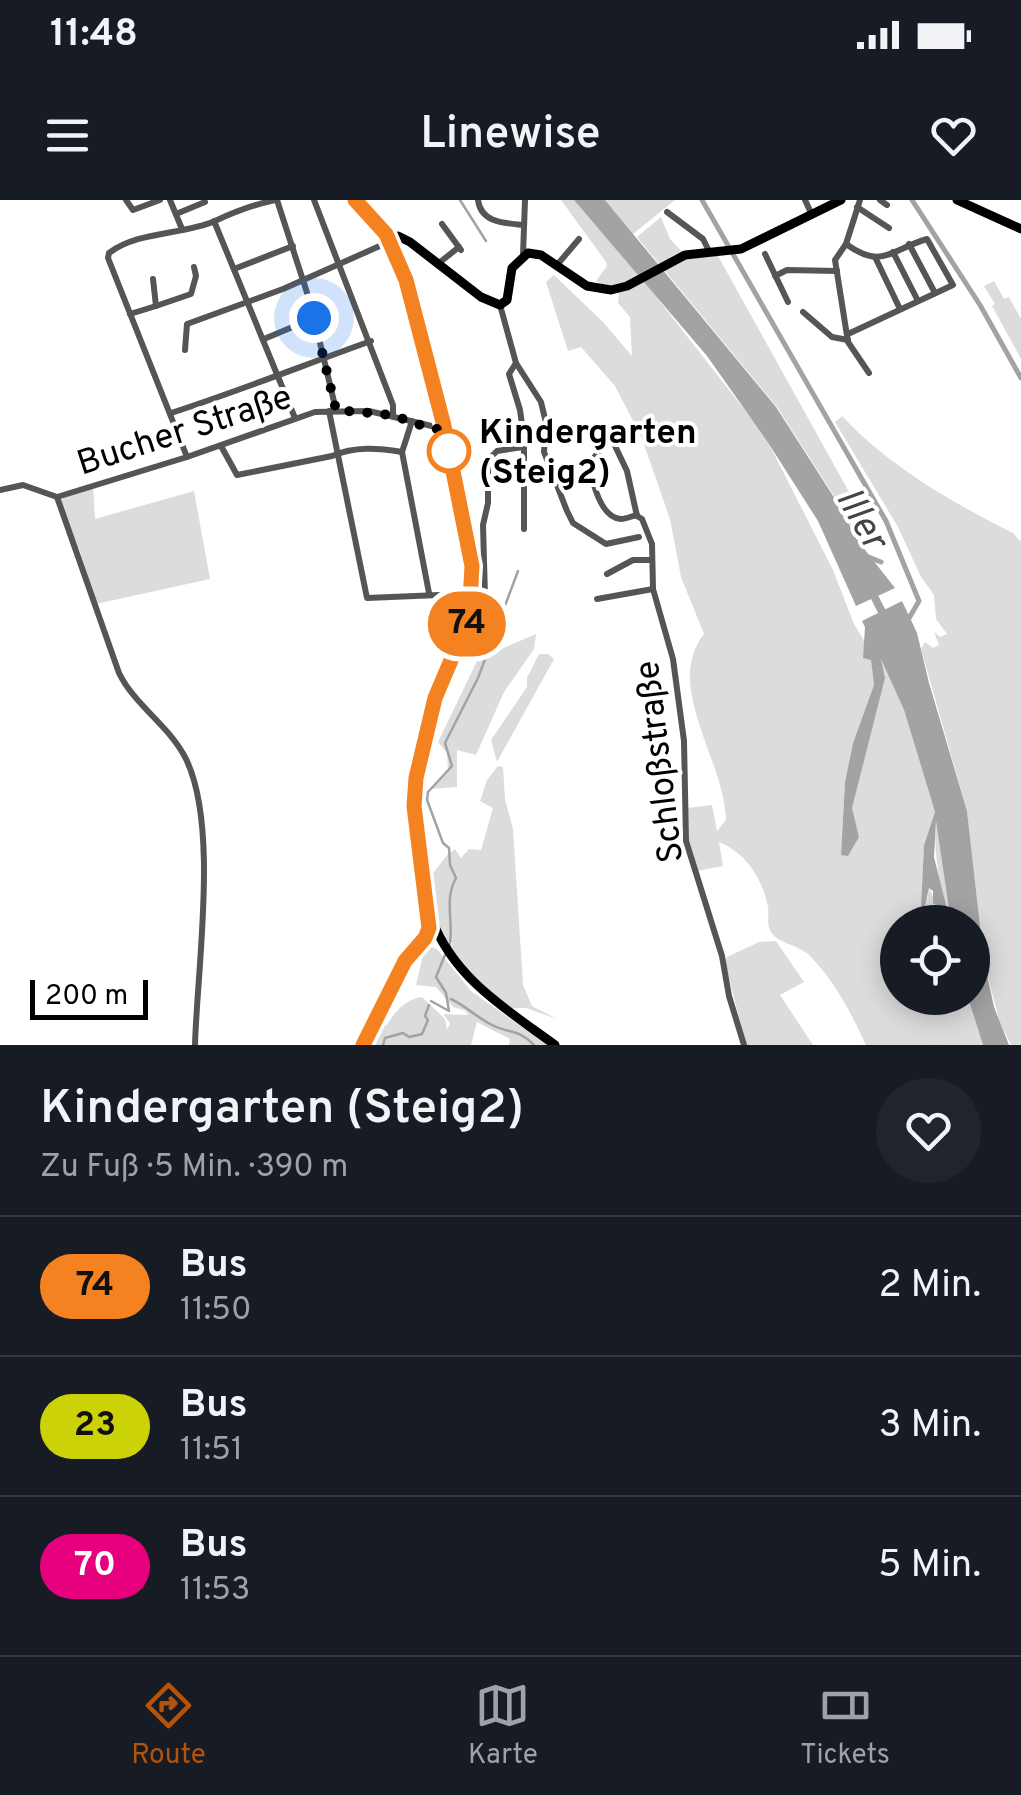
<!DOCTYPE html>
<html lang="de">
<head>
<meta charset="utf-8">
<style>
  body { margin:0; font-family:Overpass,sans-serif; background:#20242c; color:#f1f3f6; height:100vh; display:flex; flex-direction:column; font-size:38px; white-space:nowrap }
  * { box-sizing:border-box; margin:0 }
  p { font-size:32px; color:#9ea1a6 }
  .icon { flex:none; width:55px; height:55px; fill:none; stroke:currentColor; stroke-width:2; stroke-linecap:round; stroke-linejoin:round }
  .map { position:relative; height:845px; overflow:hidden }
  .drawer { display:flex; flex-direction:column; background:#171b24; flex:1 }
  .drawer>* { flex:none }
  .badge { padding:0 20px; border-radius:32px; font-size:35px; line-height:65px }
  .tools { position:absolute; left:880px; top:705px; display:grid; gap:20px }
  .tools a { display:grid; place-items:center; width:110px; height:110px; border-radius:50%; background:#171b24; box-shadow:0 5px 25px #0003; font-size:50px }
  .scale { position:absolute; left:30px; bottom:25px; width:118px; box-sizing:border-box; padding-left:10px; border:5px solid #000; border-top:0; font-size:28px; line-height:35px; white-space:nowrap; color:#000; -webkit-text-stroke:8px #fff; paint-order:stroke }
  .you { position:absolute; width:50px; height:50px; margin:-25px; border:8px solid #fff; border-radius:50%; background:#1a73e8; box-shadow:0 0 0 15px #1a73e833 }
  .map>.badge { position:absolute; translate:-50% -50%; box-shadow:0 0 0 5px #fff }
  .round { display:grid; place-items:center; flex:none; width:105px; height:105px; border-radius:52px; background:#20242c }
  .head { display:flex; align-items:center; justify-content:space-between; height:170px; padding:0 40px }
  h1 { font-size:48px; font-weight:600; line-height:75px }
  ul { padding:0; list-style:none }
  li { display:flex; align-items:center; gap:30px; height:140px; padding:0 40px; border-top:2px solid #363941 }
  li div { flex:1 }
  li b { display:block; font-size:38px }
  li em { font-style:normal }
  li .badge { min-width:110px; font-weight:700; text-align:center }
  .status { display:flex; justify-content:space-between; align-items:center; height:70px; padding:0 50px; background:#171b24; direction:ltr }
  .status svg { height:28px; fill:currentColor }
  header { display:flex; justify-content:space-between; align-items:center; height:130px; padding:0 40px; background:#171b24; font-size:45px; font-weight:600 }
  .menu { display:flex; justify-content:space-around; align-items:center; height:140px; border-top:2px solid #363941; background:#171b24; font-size:28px; color:#9ea1a6 }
  .menu a { display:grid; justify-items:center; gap:5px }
  .menu .current { color:#b45309 }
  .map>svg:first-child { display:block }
  .green { fill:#dcdcdc }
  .water { fill:#a3a3a3 }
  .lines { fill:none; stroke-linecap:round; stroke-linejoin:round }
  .stream { stroke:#a3a3a3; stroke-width:2.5 }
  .canal { stroke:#a3a3a3; stroke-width:5 }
  .river { stroke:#a3a3a3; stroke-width:8 }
  .minor { stroke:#555; stroke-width:6 }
  .major { stroke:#000; stroke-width:9 }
  .line-casing { stroke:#fff; stroke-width:22 }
  .line { stroke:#f58220; stroke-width:15 }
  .walk { stroke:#000; stroke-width:10; stroke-dasharray:0 18 }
  .stop-dot { fill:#fff; stroke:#f58220; stroke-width:5 }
  .labels { text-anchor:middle; stroke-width:8; stroke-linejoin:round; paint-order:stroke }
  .street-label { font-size:35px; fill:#000; stroke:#fff }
  .stop-label { font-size:35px; font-weight:bold; fill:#000; stroke:#fff; text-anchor:start }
  .water-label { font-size:38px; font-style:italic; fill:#444; stroke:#fff }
</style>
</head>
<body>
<div class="status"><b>11:48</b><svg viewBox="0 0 49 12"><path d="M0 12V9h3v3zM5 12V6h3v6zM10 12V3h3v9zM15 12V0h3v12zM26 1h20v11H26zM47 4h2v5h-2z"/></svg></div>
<header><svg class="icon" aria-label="menu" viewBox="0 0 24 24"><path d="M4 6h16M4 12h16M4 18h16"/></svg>Linewise<svg class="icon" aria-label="heart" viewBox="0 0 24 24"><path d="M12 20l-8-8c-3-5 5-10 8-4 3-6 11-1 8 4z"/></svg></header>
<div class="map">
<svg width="1021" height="845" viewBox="0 0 1021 845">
  <rect width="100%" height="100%" fill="#fff"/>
  <g class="green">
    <path d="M561,0H574L647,85L765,236L833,370L854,424L865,442L863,458L871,459L874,485L853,543L845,582L841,654L859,637C857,628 852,617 852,607C853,553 896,502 876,447L904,510L935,612L924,645L921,707L927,700L929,688L942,715C943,682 931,651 937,621L951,722H898V798H968L983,845H866C850,811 835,781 808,754C798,745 774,742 770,730C767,724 769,714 768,707C763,679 745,652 719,642L723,666L697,671L689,642L688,608L712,605L717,631L726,620C725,561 663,486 704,434L681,377L670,319L641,236L615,186L581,147L568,151L546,82L554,75L603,122L632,156L630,117L618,103L619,94L596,81L607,66L606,62Z"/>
    <path d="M605,0H675L633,34Z"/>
    <path d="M661,17L670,39L689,59L718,56L869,328L866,336L873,342L866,348L854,336L847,316L777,207L637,37Z"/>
    <path d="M994,81L1004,99L1009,97L1021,119V159L992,106L995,104L984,86Z"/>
    <path d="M842,216C889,266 951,302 1013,333L1021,342V845H1011L1000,823L984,761L967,611L921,449L925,442L933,448L939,445L934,432L940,437L947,434L936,419L934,395L921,377L898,327L835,222Z"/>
    <path d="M93,285L95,319L194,291L210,379L96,404L80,351L58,301Z"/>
    <path d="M536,434L534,449L504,492L476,555L457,550V587L430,589L448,570L447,553L438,542L478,459Z"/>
    <path d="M539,454H548L554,459L497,562L491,540L527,487V478Z"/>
    <path d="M498,566L503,567L505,599L513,629L523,785L532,806L557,819L526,808H509L480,787L451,749L452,742L445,741L434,717L426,682L448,654L455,649L461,658L469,649L481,650L493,608L480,601L487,580Z"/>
    <path d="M776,741L804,782L780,795L813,845H746L725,762L727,757L759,742Z"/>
    <path d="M431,747L437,749L471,791L547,845H509L510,839L477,822L471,845H366L377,825H387C395,811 406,799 422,797L445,819L447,830L450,823L443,814L468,815L466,811L453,807L436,787L416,785L424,751Z"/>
  </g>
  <g class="water">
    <path d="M574,0H605L776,207L846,316L854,336L895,388L856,406L818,321L767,241L707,156Z"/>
    <path d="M902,401L917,433L929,483L967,611L984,761L994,807L1009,845H983L968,798H972V722H951L936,621L934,657L949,717L945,720L940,708L933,703V691L929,688L924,710L921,707L924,645L935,612L904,510L881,459L885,478L852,608L859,637L848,656L841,655L845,582L853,543L874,485L871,460L863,458L865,427L862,421Z"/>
  </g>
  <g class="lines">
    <g class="stream">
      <path d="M460,0L486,41"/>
      <path d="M449,748C455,724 443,701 456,678L450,665L449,648L443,643L427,600L428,592L452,566L445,543L478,478L518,371"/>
      <path d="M451,799C466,806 476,817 492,825C510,834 519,829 534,845"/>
      <path d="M431,801L449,811L446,793L436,777L445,755"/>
      <path d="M383,845L385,838L403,833L409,837L422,834L428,820L425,816L429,805"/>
    </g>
    <g class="canal">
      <path d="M702,0L886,321L919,401L908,420"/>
      <path d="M912,0L980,105L1021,178"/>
      <path d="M866,356L881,362"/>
    </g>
    <path class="river" d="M870,388L886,420"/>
    <g class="minor">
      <path d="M126,0L133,10L160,0"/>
      <path d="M170,0L182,29"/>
      <path d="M277,0L311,105L336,210"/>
      <path d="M314,0L393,205V215"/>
      <path d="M478,0C481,23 505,23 523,25"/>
      <path d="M805,0L812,15"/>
      <path d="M860,0L846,44L835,60L848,142L869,173"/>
      <path d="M880,0L887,5"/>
      <path d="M857,7L889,28"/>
      <path d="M667,12L703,39L709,51"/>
      <path d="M176,14L205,2"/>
      <path d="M214,21L295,218"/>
      <path d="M442,24L461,50"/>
      <path d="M846,44C882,70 890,50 927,39L953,85L848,134"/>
      <path d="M909,44L935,93"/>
      <path d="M893,52L918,101"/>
      <path d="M765,54L788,102"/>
      <path d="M523,55L525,0"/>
      <path d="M876,59L900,109"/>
      <path d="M439,63L459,47"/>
      <path d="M557,65L579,39"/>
      <path d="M234,69L293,46"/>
      <path d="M775,76L787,70L837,71"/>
      <path d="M500,105L516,163L541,202L546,223L544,252L567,311L573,323L606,344L639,337"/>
      <path d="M156,106L191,94L196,76L194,67"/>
      <path d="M803,112L832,137L848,140"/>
      <path d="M130,114L156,106L153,79"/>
      <path d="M264,139L314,118"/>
      <path d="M185,150L187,124L283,89L391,41"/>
      <path d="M516,163L509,174L520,210L524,239V329"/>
      <path d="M329,211L367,398L463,394"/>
      <path d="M171,213C239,191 304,165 371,141"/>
      <path d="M412,221L402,252L429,393"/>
      <path d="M592,229L605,225L627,271L637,316L642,319L652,344L653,389L673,459L684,541L686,641L722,756L729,796L744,845"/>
      <path d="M610,235L600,240V250L589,264C592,280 600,318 621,319C626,319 632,316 637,315"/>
      <path d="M221,246L237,275L332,256C355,246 378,248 402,252"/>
      <path d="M187,257L108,58L109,53C138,31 183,35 215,21C236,11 252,5 275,0"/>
      <path d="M0,290L23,285L57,297"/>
      <path d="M57,297L119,473C135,506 170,526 186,559C219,627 197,768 195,845"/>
      <path d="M57,297L187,257L315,212L369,211L444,229"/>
      <path d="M607,374L633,360H651"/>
      <path d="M597,399L653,389"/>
      <path d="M472,401H482L485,396L483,325L488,303V260L497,251L523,247"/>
    </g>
    <g class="major">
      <path d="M355,0L386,33L405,80L443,226L476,379L467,427L435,498L416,578L414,606L430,724L425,738L405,761L363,845"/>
      <path d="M957,0L1021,29"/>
      <path d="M390,39L398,36L410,42L481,97L500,105L507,100L512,68L528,53L541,55L587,86L611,90L627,86L685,55L741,49L841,0"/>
      <path d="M432,720C455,779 506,809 555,845"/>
    </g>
  </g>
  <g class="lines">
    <g class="line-casing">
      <path id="line" d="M355,0L386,34L406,80L444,226L472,366L469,418L435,498L416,578L414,606L429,728L425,738L405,761L363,845"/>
    </g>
    <use href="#line" class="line"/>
    <path class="walk" d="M314,118L336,210L392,215L432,229H444L449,251"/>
  </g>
  <circle class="stop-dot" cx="449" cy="251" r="20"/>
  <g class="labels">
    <g class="street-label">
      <text transform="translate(184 229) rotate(-18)" y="12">Bucher Straße</text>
      <text transform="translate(658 562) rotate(-97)" y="12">Schloßstraße</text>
    </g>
    <g class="stop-label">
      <text x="479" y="243">Kindergarten<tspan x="479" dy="40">(Steig2)</tspan></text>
    </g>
    <g class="water-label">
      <text transform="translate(863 318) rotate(60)" y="13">Iller</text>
    </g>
  </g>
</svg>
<div class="tools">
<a><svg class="icon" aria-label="locate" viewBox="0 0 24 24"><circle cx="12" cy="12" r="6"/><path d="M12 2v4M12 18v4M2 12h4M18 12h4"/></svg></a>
</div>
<div class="scale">200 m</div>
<div class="you" style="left:314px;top:118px"></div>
<b class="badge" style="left:467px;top:424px;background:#f58220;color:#111">74</b>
</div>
<section class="drawer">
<div class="head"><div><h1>Kindergarten (Steig2)</h1><p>Zu Fuß · 5 Min. · 390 m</p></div><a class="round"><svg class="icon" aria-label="heart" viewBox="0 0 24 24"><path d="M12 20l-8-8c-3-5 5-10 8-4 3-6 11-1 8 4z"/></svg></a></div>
<ul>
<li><span class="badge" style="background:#f58220;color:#111">74</span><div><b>Bus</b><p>11:50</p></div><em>2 Min.</em></li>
<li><span class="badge" style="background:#cbd208;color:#111">23</span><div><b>Bus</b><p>11:51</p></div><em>3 Min.</em></li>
<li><span class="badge" style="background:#e6007e;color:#fff">70</span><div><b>Bus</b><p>11:53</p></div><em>5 Min.</em></li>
</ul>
</section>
<nav class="menu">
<a class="current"><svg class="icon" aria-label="directions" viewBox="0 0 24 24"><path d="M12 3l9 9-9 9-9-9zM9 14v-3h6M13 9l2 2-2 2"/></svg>Route</a>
<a><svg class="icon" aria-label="map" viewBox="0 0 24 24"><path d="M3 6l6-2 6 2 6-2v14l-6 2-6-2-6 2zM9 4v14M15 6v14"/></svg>Karte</a>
<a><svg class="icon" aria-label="tickets" viewBox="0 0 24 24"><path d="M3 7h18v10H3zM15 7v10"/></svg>Tickets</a>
</nav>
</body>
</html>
